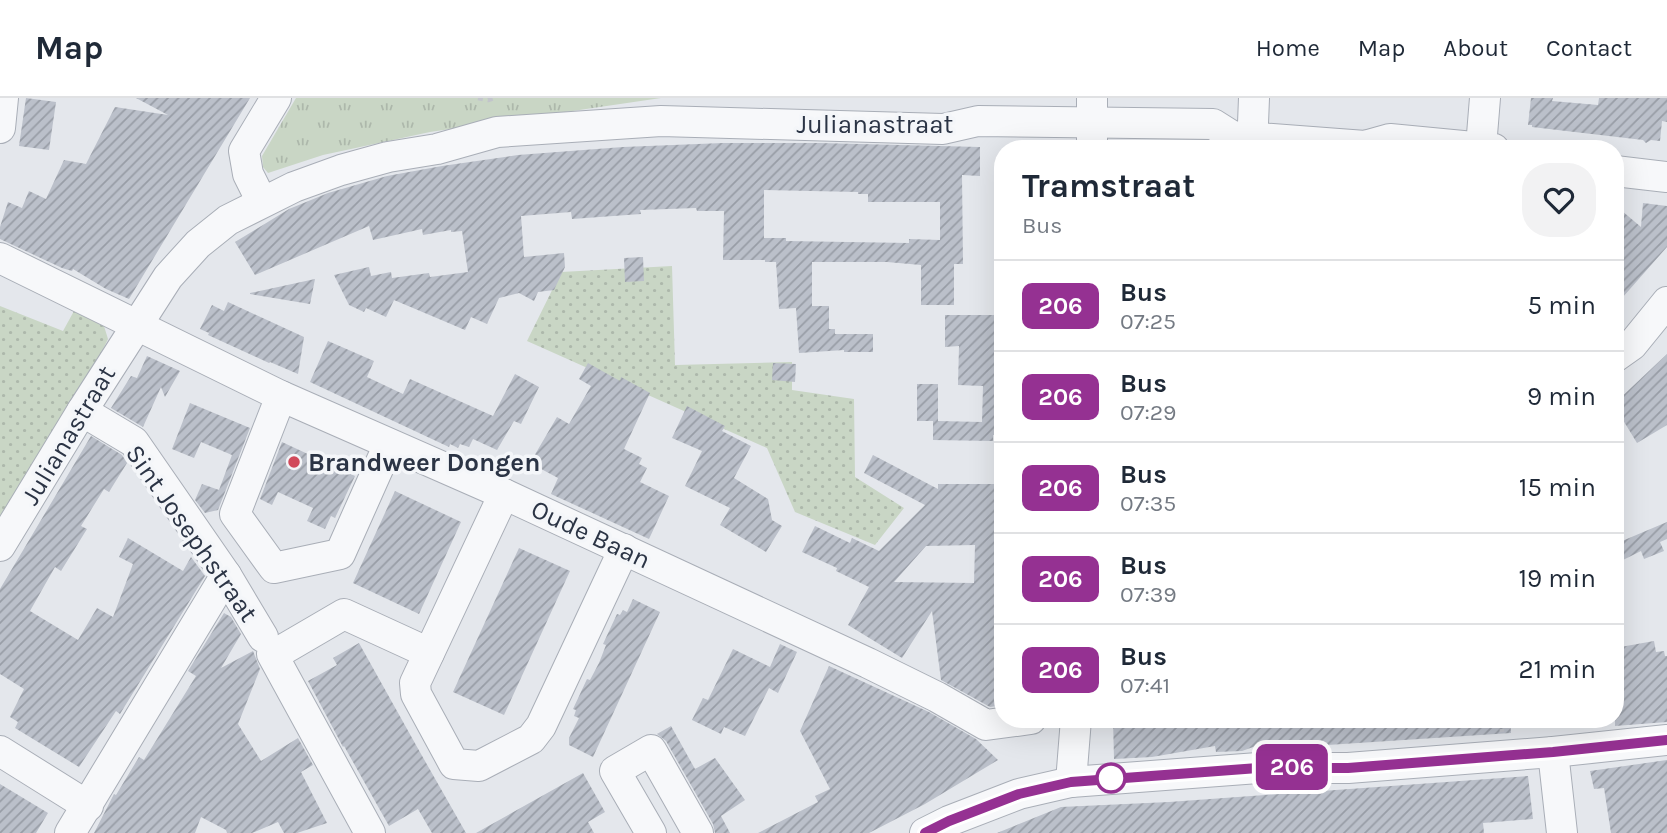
<!DOCTYPE html>
<html lang="en">
<head>
<meta charset="utf-8">
<style>
  body { margin:0; font-family:Karla,sans-serif; background:#f2f2f3; color:#1f2937; height:100vh; display:flex; flex-direction:column; font-size:26px; white-space:nowrap }
  * { box-sizing:border-box; margin:0 }
  p { font-size:23px; color:#747a83 }
  .icon { flex:none; width:38px; height:38px; fill:none; stroke:currentColor; stroke-width:2; stroke-linecap:round; stroke-linejoin:round }
  .map { position:relative; flex:1; overflow:hidden }
  .drawer { position:absolute; left:994px; top:42px; width:630px; height:588px; display:flex; flex-direction:column; background:#fff; border-radius:28px; box-shadow:0 7px 28px #0002 }
  .drawer>* { flex:none }
  .badge { padding:0 14px; border-radius:10px; font-size:24px; line-height:46px }
  .map>.badge { position:absolute; translate:-50% -50%; box-shadow:0 0 0 4px #fff }
  .round { display:grid; place-items:center; flex:none; width:74px; height:74px; border-radius:28px; background:#f2f2f3 }
  .head { display:flex; align-items:center; justify-content:space-between; height:119px; padding:0 28px }
  h1 { font-size:33px; font-weight:700; line-height:52px }
  ul { padding:0; list-style:none }
  li { display:flex; align-items:center; gap:21px; height:91px; padding:0 28px; border-top:2px solid #e0e1e3 }
  li div { flex:1 }
  li b { display:block; font-size:26px }
  li em { font-style:normal }
  li .badge { min-width:77px; font-weight:700; text-align:center }
  header { display:flex; align-items:center; gap:42px; box-sizing:border-box; height:98px; padding:0 35px; background:#fff; border-bottom:2px solid #e0e1e3 }
  header strong { font-size:33px }
  nav { display:flex; gap:38px; margin-inline-start:auto; font-size:24px }
  .map>svg:first-child { display:block }
  .grass { fill:url(#grass-dots) }
  .park { fill:url(#park-tufts) }
  .building { fill:url(#building-hatch); fill-rule:evenodd }
  .lines { fill:none; stroke-linecap:round; stroke-linejoin:round }
  .minor-casing { stroke:#a9aeb7; stroke-width:32 }
  .path { stroke:#c2c5cb; stroke-width:4.5; stroke-dasharray:5 5; stroke-linecap:butt }
  .minor { stroke:#f7f8fa; stroke-width:30 }
  .line-casing { stroke:#fff; stroke-width:16 }
  .line { stroke:#953192; stroke-width:10 }
  .poi-dot { fill:#d1495b; stroke:#f4f6f9; stroke-width:2.5 }
  .stop-dot { fill:#fff; stroke:#953192; stroke-width:3.5 }
  .labels { text-anchor:middle; stroke-width:7; stroke-linejoin:round; paint-order:stroke }
  .street-label { font-size:26px; fill:#2b3445; stroke:#f4f6f9 }
  .poi-label { font-size:26px; font-weight:bold; fill:#2b3445; stroke:#f4f6f9; text-anchor:start }
</style>
</head>
<body>
<header>
<strong>Map</strong>
<nav><a>Home</a><a>Map</a><a>About</a><a>Contact</a></nav>
</header>
<div class="map">
<svg width="1667" height="735" viewBox="0 0 1667 735">
  <defs>
    <pattern id="grass-dots" width="8" height="8" patternUnits="userSpaceOnUse" patternTransform="scale(1.75)"><rect width="8" height="8" fill="#c9d6c5"/><path d="M2 2h.1M6 6h.1" fill="none" stroke="#adb8ab" stroke-width="1.8" stroke-linecap="round"/></pattern>
    <pattern id="park-tufts" width="24" height="20" patternUnits="userSpaceOnUse" patternTransform="scale(1.75)"><rect width="24" height="20" fill="#c9d6c5"/><path d="M3 7l-1-3M5 7V3M7 7l1-3M15 17l-1-3M17 17v-4M19 17l1-3" fill="none" stroke="#adb8ab"/></pattern>
    <pattern id="building-hatch" width="6" height="6" patternUnits="userSpaceOnUse" patternTransform="scale(1.75)"><rect width="6" height="6" fill="#bbc0ca"/><path d="M-1 1l2-2M0 6l6-6M5 7l2-2" fill="none" stroke="#989da6"/></pattern>
  </defs>
  <rect width="100%" height="100%" fill="#e4e7ec"/>
  <g class="grass">
    <path d="M672,168L675,267L792,264V292L854,301L855,379L904,410L875,447L795,414L767,350L527,243L561,174Z"/>
    <path d="M0,208L63,233L74,213L104,228L108,241L96,266L0,422Z"/>
  </g>
  <path class="park" d="M296,0H661L430,34L323,57L268,75L263,69L262,58Z"/>
  <g class="building">
    <path d="M26,0L56,4L49,52L19,48Z"/>
    <path d="M136,0H250L129,201L106,191L73,171L72,173L62,170L0,141V129L8,104L22,110L29,93L46,101L64,62L86,66L115,9L168,17Z"/>
    <path d="M1531,0H1553L1552,3L1598,7L1599,0H1667V24L1662,23L1660,43L1651,42L1646,45L1643,42L1532,29V27H1528Z"/>
    <path d="M819,45L980,49V78L962,77L963,166H954V207H921V167L887,164H812V208H829V231H835V236H873V254H844V252L799,255L796,210L779,211L776,164H765V162H723L724,113H697L696,110L640,112L641,116L572,121L571,114L521,118L524,159L564,155L565,169L554,192L538,194L534,203L519,195L499,200L487,226L471,219L465,232L394,202L386,219L366,210L364,214L349,207L334,177L369,169L371,178L391,174L392,180L429,175L430,179L468,174L462,133L451,134V132L423,137L422,131L373,142L369,128L255,177L235,144L289,111L328,95L387,78L442,68L518,57L623,49L723,45ZM764,92L858,94V96H868V104H940V142L909,141V145L786,143V140H764Z"/>
    <path d="M1643,105L1667,108V149L1615,208V107L1641,129Z"/>
    <path d="M643,159L644,183L625,184L624,160Z"/>
    <path d="M315,181L310,206L250,196V195Z"/>
    <path d="M228,204L304,239L298,276L270,264L269,265L208,237L209,235L200,231L212,207L224,213Z"/>
    <path d="M945,217H1003V337H993V343L933,342V323H917V286H938V323L982,324L983,288L958,287L959,248L945,249Z"/>
    <path d="M328,243L374,263L367,279L403,296L410,281L493,318L515,276L539,289L521,326L514,323L497,352L473,341L469,349L460,346L458,350L450,346L449,349L310,284Z"/>
    <path d="M1667,256V327L1637,345L1615,309V305Z"/>
    <path d="M147,258L180,273L165,299L161,289L143,329L111,310L131,278L137,280Z"/>
    <path d="M588,265L620,283L621,279L650,295L624,351L642,360L639,366L647,370L640,384L669,398L649,441L551,396L558,380L530,365L557,319L569,326L591,288L579,281Z"/>
    <path d="M773,265L796,266L795,284L772,282Z"/>
    <path d="M190,305L250,330L218,412L205,415L195,402L202,386L219,392L232,357L201,344L194,360L172,351Z"/>
    <path d="M687,308L725,328L722,333L751,348L734,380L768,401L772,422L782,428L766,454L720,427L730,410L685,388L702,353L672,340Z"/>
    <path d="M91,338L122,357L127,365L109,394L104,391L81,428L87,431L61,473L55,469L30,513L78,542L97,510L113,519L133,466L119,459L128,440L183,473L191,459L205,478L120,616L116,613L79,669L15,630L18,624L10,619L24,591L0,576V491Z"/>
    <path d="M282,344L355,378L335,420L331,418L325,431L307,423L313,410L278,394L272,407L260,401Z"/>
    <path d="M873,357L938,391V386H1003V607L990,609L941,582L932,513L902,560L848,527L869,489L836,473L837,470L802,454L815,428L850,445L852,440L879,453L925,407L864,375ZM975,447L974,485L894,484L926,448Z"/>
    <path d="M395,393L461,424L419,516L353,485Z"/>
    <path d="M1667,424V441L1660,444L1664,453L1644,461L1641,453L1615,466V446Z"/>
    <path d="M519,450L570,473L504,617L453,594Z"/>
    <path d="M633,501L660,514L593,659L569,647V640L579,620L574,618L576,612L573,611L587,581L590,582L599,565L606,547L603,546L617,516L620,517L623,512L627,514Z"/>
    <path d="M224,515L231,519L241,536L221,570L253,553L260,571L238,626L261,663L298,640L313,667L301,674L327,725L297,735H284L278,724L252,735H227L226,732L201,719L195,735H94L114,696L116,697L139,659L144,662L196,578L188,573Z"/>
    <path d="M1654,543L1656,554L1664,553L1665,558H1667V624L1615,628V550Z"/>
    <path d="M359,545L421,656L466,735H432L418,711L389,728L344,648L343,649L308,583L337,567L333,560Z"/>
    <path d="M780,546L797,554L778,595L769,590L745,638L724,629L721,636L692,622L703,600L708,602L733,551L770,569Z"/>
    <path d="M829,568L929,614L976,641L998,662L925,706L869,735H758L818,704L815,698L830,691L800,633Z"/>
    <path d="M1113,621H1510L1511,635L1268,651L1267,648L1257,651L1256,648L1242,653L1216,654L1215,648L1152,659L1114,661Z"/>
    <path d="M671,628L695,671L715,660L745,702L721,718L730,735H715L713,726L666,643L657,636Z"/>
    <path d="M1667,662V735H1611L1604,690L1594,691L1590,673Z"/>
    <path d="M583,675L605,714L588,724L594,735H476Z"/>
    <path d="M1528,678L1533,721L1483,725L1484,735H997L1061,709L1169,704Z"/>
    <path d="M0,686L48,715L36,735H0Z"/>
  </g>
  <g class="lines">
    <g class="minor-casing">
      <g id="minor">
        <path d="M1092,0V51"/>
        <path d="M0,30L3,0"/>
        <path d="M1481,49L1485,0"/>
        <path d="M1252,51L1254,0"/>
        <path d="M1615,73L1667,79"/>
        <path d="M262,104L248,76L244,53L276,0"/>
        <path d="M0,160L281,298L504,396L868,565L937,599L986,627L1031,621"/>
        <path d="M1615,259L1632,247L1667,204"/>
        <path d="M281,298L235,416L274,470L340,456L389,346"/>
        <path d="M82,313L134,344L226,477L263,539"/>
        <path d="M504,396L415,585L416,596L454,666L479,668L531,641L541,628L624,451"/>
        <path d="M0,448L82,313L168,179L198,146L228,122L294,89L341,72L388,59L437,51L497,34L661,23L943,31L978,23L1213,26L1232,38L1365,48L1390,41L1494,51"/>
        <path d="M284,551L344,516L429,555"/>
        <path d="M272,556L370,735"/>
        <path d="M0,653L88,708"/>
        <path d="M1553,654L1562,735"/>
        <path d="M1071,684L1076,621"/>
        <path d="M70,735L226,477"/>
        <path d="M651,735L615,673L651,652L698,735"/>
        <path d="M925,735L949,723L1019,696L1071,684L1258,670H1348L1553,654L1667,642"/>
      </g>
    </g>
    <g class="path">
      <path d="M478,0L488,2L495,0"/>
      <path d="M1501,621L1502,634"/>
    </g>
    <use href="#minor" class="minor"/>
  </g>
  <g class="lines">
    <g class="line-casing">
      <path id="line" d="M925,735L949,723L1019,696L1071,684L1258,670H1348L1553,654L1667,642"/>
    </g>
    <use href="#line" class="line"/>
  </g>
  <circle class="poi-dot" cx="294" cy="364" r="7"/>
  <circle class="stop-dot" cx="1111" cy="680" r="14"/>
  <g class="labels">
    <g class="street-label">
      <text x="875" y="35">Julianastraat</text>
      <text transform="translate(68 337) rotate(-59)" y="9">Julianastraat</text>
      <text transform="translate(192 435) rotate(55)" y="9">Sint Josephstraat</text>
      <text transform="translate(591 436) rotate(25)" y="9">Oude Baan</text>
    </g>
    <g class="poi-label">
      <text x="308" y="373">Brandweer Dongen</text>
    </g>
  </g>
</svg>
<b class="badge" style="left:1292px;top:669px;background:#953192;color:#fff">206</b>
<section class="drawer">
<div class="head"><div><h1>Tramstraat</h1><p>Bus</p></div><a class="round"><svg class="icon" aria-label="heart" viewBox="0 0 24 24"><path d="M12 20l-8-8c-3-5 5-10 8-4 3-6 11-1 8 4z"/></svg></a></div>
<ul>
<li><span class="badge" style="background:#953192;color:#fff">206</span><div><b>Bus</b><p>07:25</p></div><em>5 min</em></li>
<li><span class="badge" style="background:#953192;color:#fff">206</span><div><b>Bus</b><p>07:29</p></div><em>9 min</em></li>
<li><span class="badge" style="background:#953192;color:#fff">206</span><div><b>Bus</b><p>07:35</p></div><em>15 min</em></li>
<li><span class="badge" style="background:#953192;color:#fff">206</span><div><b>Bus</b><p>07:39</p></div><em>19 min</em></li>
<li><span class="badge" style="background:#953192;color:#fff">206</span><div><b>Bus</b><p>07:41</p></div><em>21 min</em></li>
</ul>
</section>
</div>
</body>
</html>
